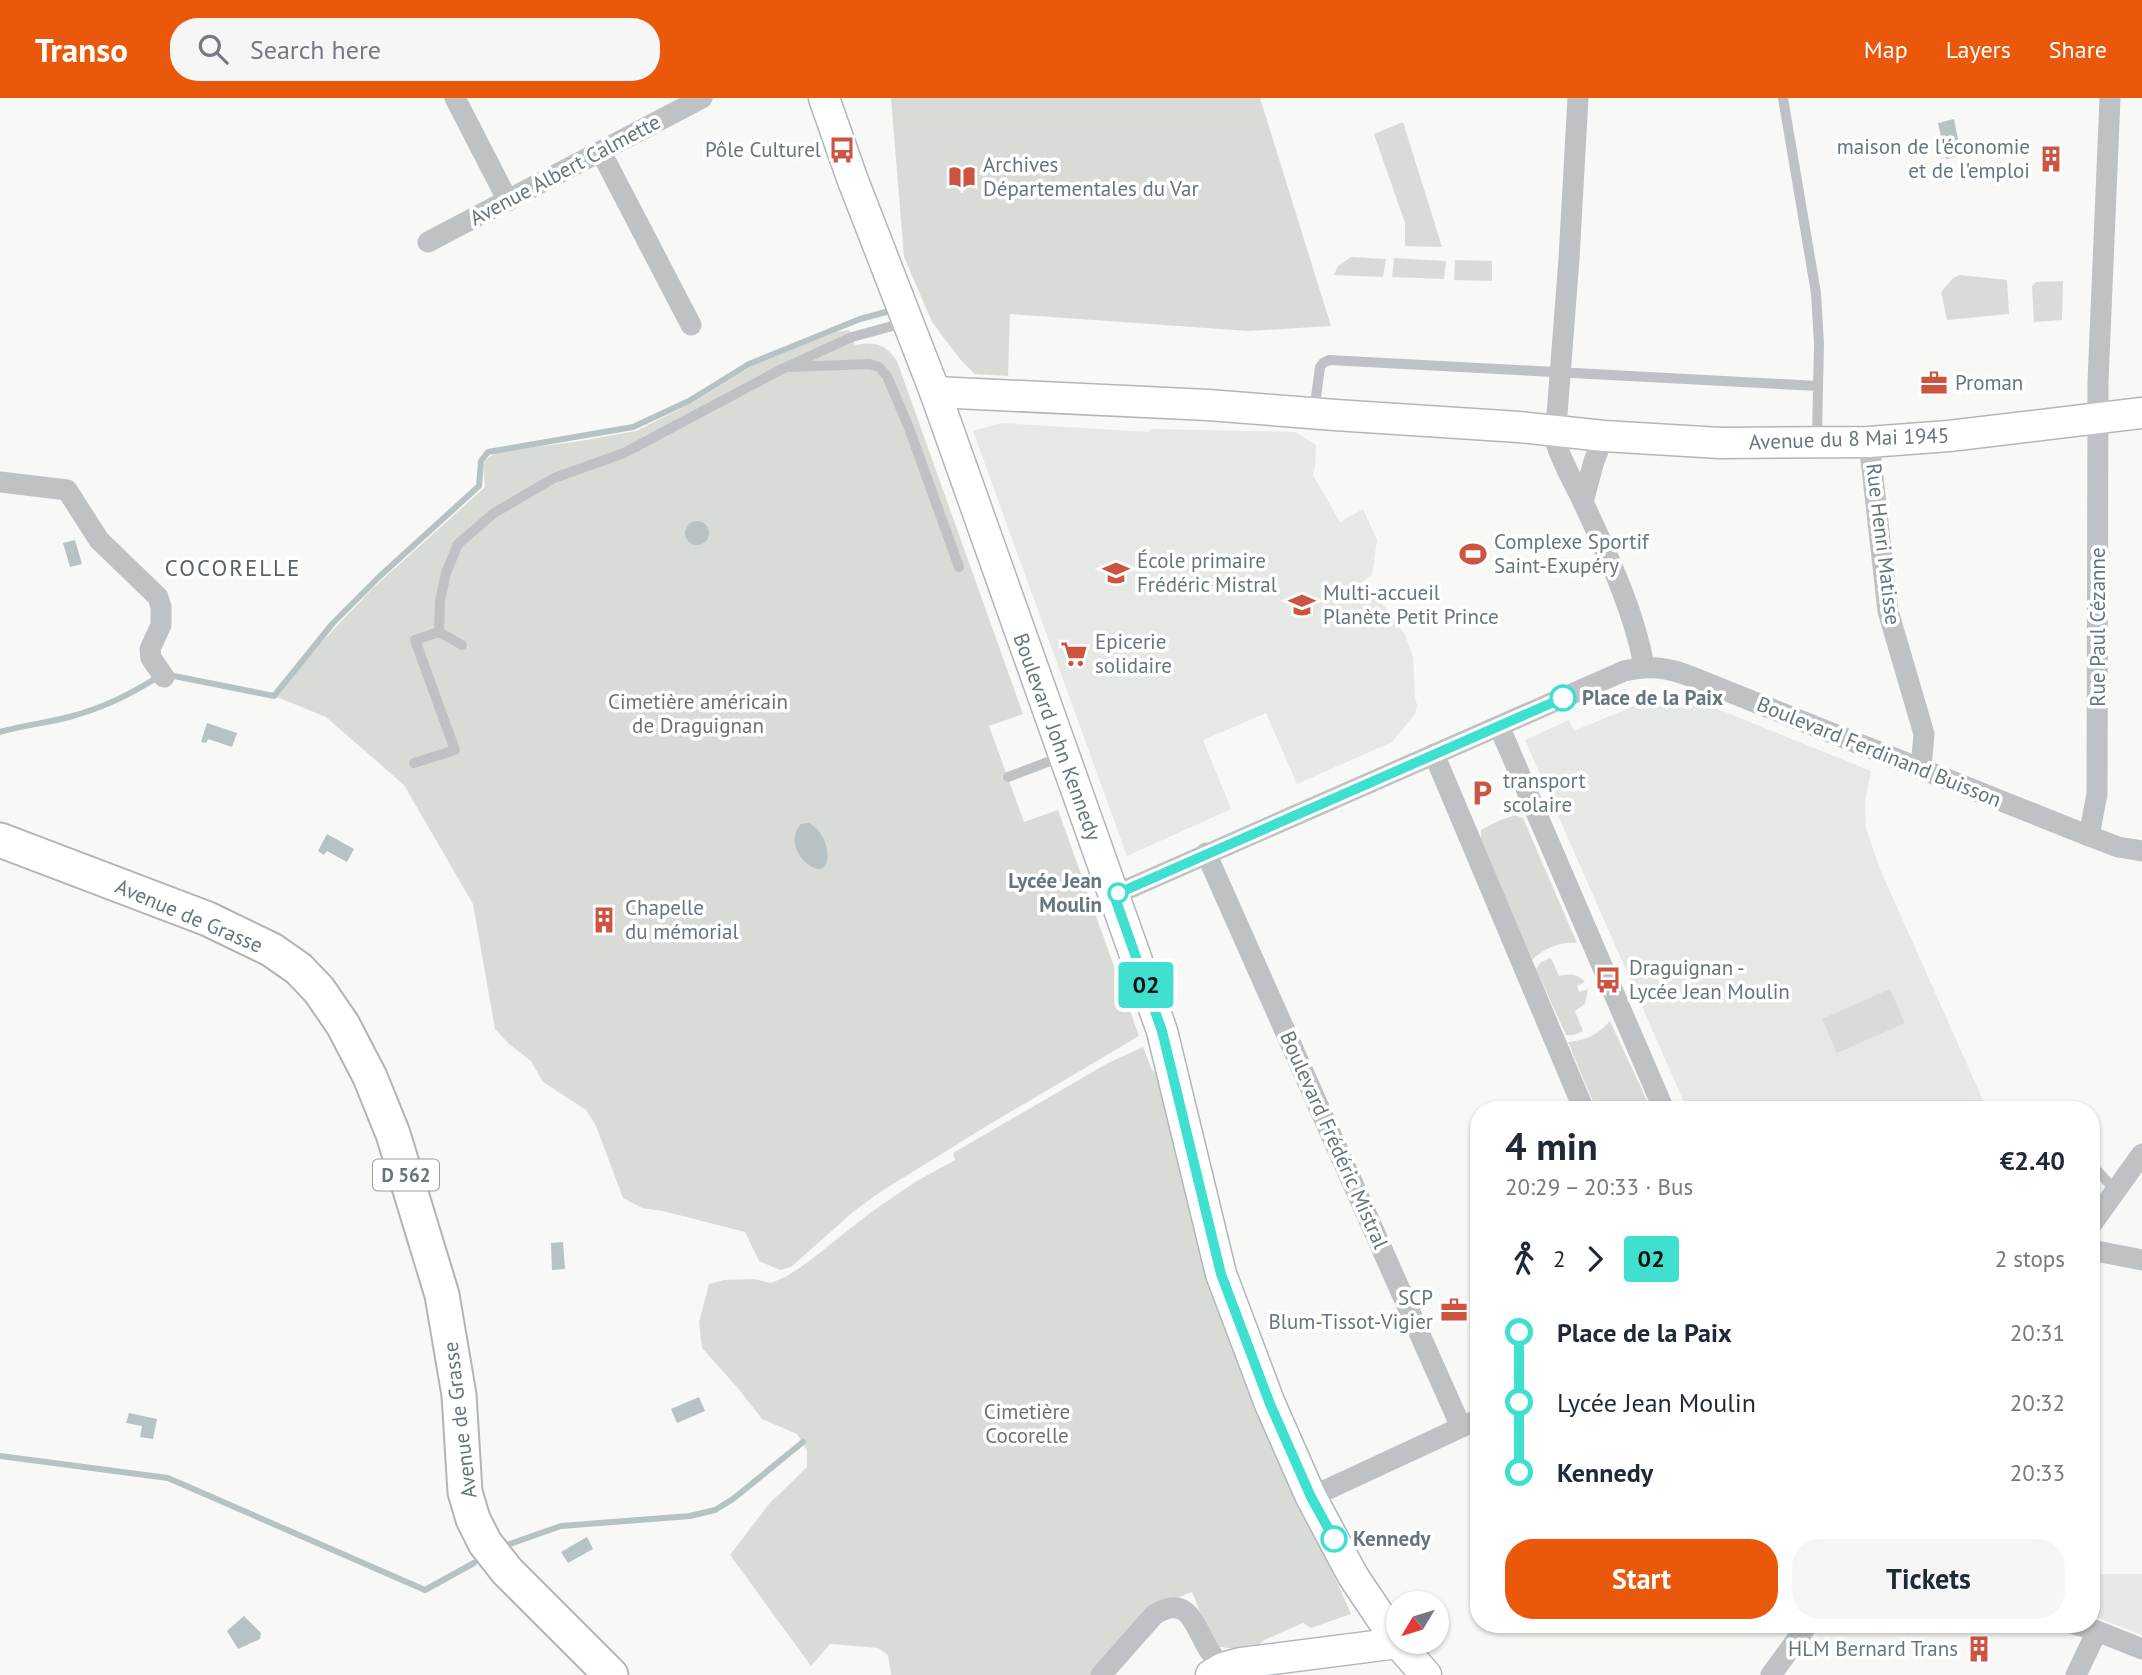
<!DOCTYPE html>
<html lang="en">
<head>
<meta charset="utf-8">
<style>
  body { margin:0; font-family:"PT Sans",sans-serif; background:#f6f6f7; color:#1f2937; height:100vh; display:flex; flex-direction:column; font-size:26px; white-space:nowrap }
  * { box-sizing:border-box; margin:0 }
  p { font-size:23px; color:#747a83 }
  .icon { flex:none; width:38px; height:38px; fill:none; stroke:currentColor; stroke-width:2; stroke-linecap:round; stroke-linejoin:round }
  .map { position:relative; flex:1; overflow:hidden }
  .side { position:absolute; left:1470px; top:1003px; width:630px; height:532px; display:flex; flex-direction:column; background:#fff; border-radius:28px; box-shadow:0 2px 5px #0004 }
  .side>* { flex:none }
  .badge { padding:0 14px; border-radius:5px; font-size:24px; line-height:46px }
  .needle { width:46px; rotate:232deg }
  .controls { position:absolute; left:1386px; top:1493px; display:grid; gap:14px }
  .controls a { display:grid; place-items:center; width:63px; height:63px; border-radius:50%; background:#fff; box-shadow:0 2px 5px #0004; font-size:35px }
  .map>.badge { position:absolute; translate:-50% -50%; box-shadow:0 0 0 4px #fff }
  .legs { display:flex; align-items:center; gap:10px; height:77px; padding:0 35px; font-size:23px }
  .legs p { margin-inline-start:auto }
  .head { display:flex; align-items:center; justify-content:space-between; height:119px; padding:0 35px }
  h1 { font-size:38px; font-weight:700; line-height:52px }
  .primary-button { display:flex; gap:14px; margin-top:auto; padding:14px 35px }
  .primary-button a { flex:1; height:80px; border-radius:28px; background:#ea580c; color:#fff; font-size:28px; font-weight:700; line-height:80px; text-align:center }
  .primary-button a+a { background:#f6f6f7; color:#1f2937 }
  ul { padding:0 35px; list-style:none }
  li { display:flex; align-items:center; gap:24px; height:70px; font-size:26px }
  li i { display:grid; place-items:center; width:10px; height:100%; margin:0 9px; background:currentColor }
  li i::after { content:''; width:18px; height:18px; margin:-9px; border:5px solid; border-radius:50%; background:#fff }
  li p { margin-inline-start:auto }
  li:first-child i { background:linear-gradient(#0000 50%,currentColor 0) }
  li:last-child i { background:linear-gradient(currentColor 50%,#0000 0) }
  header { display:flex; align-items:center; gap:42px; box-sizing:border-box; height:98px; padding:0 35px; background:#ea580c; color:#fff }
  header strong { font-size:33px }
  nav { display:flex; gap:38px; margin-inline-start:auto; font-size:24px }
  .search { width:490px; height:63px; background:#f6f6f7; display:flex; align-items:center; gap:18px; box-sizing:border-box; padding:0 24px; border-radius:28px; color:#747a83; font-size:26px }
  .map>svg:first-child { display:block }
  .built { fill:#e6e8e6 }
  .green { fill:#d9dcd6 }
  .water { fill:#b7c2c5 }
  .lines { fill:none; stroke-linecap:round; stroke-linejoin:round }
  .stream { stroke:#b7c2c5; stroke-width:6 }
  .secondary-casing { stroke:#b0b7ba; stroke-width:33 }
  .primary-casing { stroke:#b0b5b8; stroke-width:37 }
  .lane { stroke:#bec2c5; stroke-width:10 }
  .street { stroke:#bec2c5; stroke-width:21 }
  .secondary { stroke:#fff; stroke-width:30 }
  .primary { stroke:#fff; stroke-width:33 }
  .line-1-casing { stroke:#fff; stroke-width:16 }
  .line-1 { stroke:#40e0d0; stroke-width:10 }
  .stop-1-dot { fill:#fff; stroke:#40e0d0; stroke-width:3.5 }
  .labels { text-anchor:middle; stroke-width:7; stroke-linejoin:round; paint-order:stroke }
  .shield { fill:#fff; stroke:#949fa4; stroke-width:2 }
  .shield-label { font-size:19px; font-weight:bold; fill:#66767d }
  .poi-label { font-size:21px; fill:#66767d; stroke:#fff; text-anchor:start }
  .street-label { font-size:21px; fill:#66767d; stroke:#fff }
  .stop-label { font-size:21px; font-weight:bold; fill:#66767d; stroke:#fff; text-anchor:start }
  .park-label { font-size:21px; fill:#697665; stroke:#fff }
  .neighbourhood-label { font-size:23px; letter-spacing:2px; fill:#586369; stroke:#fff }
</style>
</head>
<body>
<header>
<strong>Transo</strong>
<div class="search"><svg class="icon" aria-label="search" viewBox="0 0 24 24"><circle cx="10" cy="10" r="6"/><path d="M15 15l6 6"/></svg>Search here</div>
<nav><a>Map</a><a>Layers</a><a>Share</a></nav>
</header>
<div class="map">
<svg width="2142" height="1577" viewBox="0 0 2142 1577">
  <rect width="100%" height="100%" fill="#f8f8f6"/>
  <g class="built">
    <path d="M1001,325L1148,334L1151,331L1295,334L1316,347L1315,369L1313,377L1340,424L1363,411L1377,442L1372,477L1362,484V494L1379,503L1387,511L1405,537L1413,559L1415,599L1417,607L1415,616L1392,644L1297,686L1266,615L1203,642L1231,711L1127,758L973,333Z"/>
    <path d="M1665,595L1668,599L1683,597L1871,673L1865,703L1866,730L1880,771L1987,1011H1687L1525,642L1569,622L1574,633Z"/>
    <path d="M2091,1476H2142V1537L2091,1517Z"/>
  </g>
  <g class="green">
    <path d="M891,0H1260L1331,228L1248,233L1010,216L1008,278L975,276L960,261L932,224L904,159Z"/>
    <path d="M1403,24L1442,149L1405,148V125L1374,36Z"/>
    <path d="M1351,159L1386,161L1383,179L1334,177L1338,168Z"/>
    <path d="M1394,160L1446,163L1444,181L1392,179Z"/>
    <path d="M1455,162L1492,163V183L1454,182Z"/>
    <path d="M1960,177L2007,182L2009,216L1947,222L1941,194L1953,180Z"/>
    <path d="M2063,183L2062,222L2034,224L2032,188L2036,184Z"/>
    <path d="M849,232L855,247C874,243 886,246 897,263L1023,616L989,628L1024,724L1058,712L1139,938L990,1026L880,1094L853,1114L791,1169L780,1172L759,1163L745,1134L663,1113L642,1110L623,1100L596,1028L586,1012L543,984L531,963L509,946L495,931L473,806L404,687L326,619L277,599L318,548L372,491L485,389C483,367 480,361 502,353L574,344L636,333L692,305L752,268L836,234Z"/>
    <path d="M1515,717L1523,720L1577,845C1560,843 1544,850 1532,862L1481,741V732L1498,723Z"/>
    <path d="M1551,860L1559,878C1569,875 1578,876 1585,884L1577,888L1579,894L1588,891L1585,906L1575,913L1583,933L1574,937H1566L1536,871L1541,864Z"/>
    <path d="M1890,891L1905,925L1837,955L1822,921Z"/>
    <path d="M1610,923L1651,1011H1596L1568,944C1587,942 1597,937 1610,923Z"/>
    <path d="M1143,949L1152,972L1164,980L1306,1414L1351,1516L1311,1530L1303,1525L1264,1542L1260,1546V1555L1214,1548L1192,1494L1152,1510L1093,1577H891L888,1557L878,1550L830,1546L811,1568L730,1457L769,1406L807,1369V1352L797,1336L762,1321L737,1289L702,1250L699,1224L709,1186L724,1182L754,1181L771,1185L787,1178L808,1164L870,1115L915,1084L955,1062L953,1055L1108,965Z"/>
  </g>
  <g class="water">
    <path d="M1954,21L1961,57L1946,61L1938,25Z"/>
    <circle cx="697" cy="435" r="12"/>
    <path d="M75,442L82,466L70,469L63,445Z"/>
    <path d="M207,625L237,635L232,649L208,641L206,645L201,644Z"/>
    <path d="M809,725C819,731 825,740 827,752C833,796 776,753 801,726Z"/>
    <path d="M327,736L354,751L347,764L327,753L324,757L318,753Z"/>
    <path d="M563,1144L565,1171L552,1172L551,1145Z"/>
    <path d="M699,1299L705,1313L677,1325L671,1311Z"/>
    <path d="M129,1315L157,1321L153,1341L140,1339L142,1328L126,1325Z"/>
    <path d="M587,1439L593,1451L568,1465L561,1454Z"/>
    <path d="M244,1518L261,1535L260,1541L238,1551L227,1533Z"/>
  </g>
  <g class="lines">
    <g class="stream">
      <path d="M169,577L274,598L333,525L380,478L479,388L481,363L488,354L633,329L689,303L749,266L860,221L886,214"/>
      <path d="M0,634C23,627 47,625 69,619C103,610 129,597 158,579"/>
      <path d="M0,1358L168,1380L425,1492L474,1465"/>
      <path d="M507,1447L561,1428L690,1418L715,1412L733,1401L803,1344"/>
    </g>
    <g class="secondary-casing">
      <g id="secondary">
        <path d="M824,0L852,80L935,294L1162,933L1221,1176L1270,1306L1311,1399L1353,1478L1398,1545L1426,1577"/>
        <path d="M935,294L1208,307L1335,317L1519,329L1604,338L1720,345L1869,344L1949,338L2142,315"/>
        <path d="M1211,1577L1223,1570L1241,1565L1398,1545"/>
      </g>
    </g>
    <g class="primary-casing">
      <path id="primary" d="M0,742L208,821L272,852L299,871L319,892L343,927L370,979L393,1036L442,1197L459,1297L465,1394L473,1421L485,1445L507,1473L611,1577"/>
    </g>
    <g class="lane">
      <path d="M1783,0L1816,195L1819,246L1818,288"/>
      <path d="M791,269L869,266L879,269L887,278L909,330L959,469"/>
      <path d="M1314,314L1320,269L1323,265L1329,262L1818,288L1817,341"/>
      <path d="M439,534L462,547"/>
      <path d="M414,665L455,652L415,542L439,534L440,503L446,475L458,446L494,415L554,380L624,355L784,270L852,239L907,224"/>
      <path d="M1008,679L1061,659"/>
      <path d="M2091,1066L2116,1093"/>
    </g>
    <g class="street">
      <path d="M455,0L508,103"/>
      <path d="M1578,0L1569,161L1555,342C1563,368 1573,382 1584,406C1608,458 1634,512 1644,568"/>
      <path d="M601,54L691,227"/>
      <path d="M428,144L702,0"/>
      <path d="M1869,344L1888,513L1924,636L1921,670"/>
      <path d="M0,384L67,392L99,442L158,499L161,509V527L150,551L151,560L164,579"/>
      <path d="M1583,404L1594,363L1604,338"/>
      <path d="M1499,628L1664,1012"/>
      <path d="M1434,656L1584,1012"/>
      <path d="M2089,738L2097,696L2098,284L2110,0"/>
      <path d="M1206,755L1461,1329"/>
      <path d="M1114,797L1624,573C1649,567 1667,569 1692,579L2074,732L2118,749L2142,753"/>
      <path d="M2091,1127L2142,1056"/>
      <path d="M2091,1152L2142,1162"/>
      <path d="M1311,1399L1479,1321"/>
      <path d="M2074,1526L2097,1533"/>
      <path d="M1101,1577L1154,1517C1189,1495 1194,1528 1209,1552C1213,1558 1218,1564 1223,1570"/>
      <path d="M1771,1577L1808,1526"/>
      <path d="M2076,1577L2097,1533L2142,1551"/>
    </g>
    <use href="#secondary" class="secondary"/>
    <use href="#primary" class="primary"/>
  </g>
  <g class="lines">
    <g class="line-1-casing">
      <path id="line-1" d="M1334,1441L1311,1399L1270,1306L1221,1176L1162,933L1114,797L1563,600"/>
    </g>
    <use href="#line-1" class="line-1"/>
  </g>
  <defs>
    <g id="bus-bare" transform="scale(2.1)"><path d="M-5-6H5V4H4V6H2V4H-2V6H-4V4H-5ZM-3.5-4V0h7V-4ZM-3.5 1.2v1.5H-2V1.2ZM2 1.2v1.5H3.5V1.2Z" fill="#cd5441" stroke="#fff" stroke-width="2.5" paint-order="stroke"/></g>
    <g id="building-bare" transform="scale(2.1)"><path d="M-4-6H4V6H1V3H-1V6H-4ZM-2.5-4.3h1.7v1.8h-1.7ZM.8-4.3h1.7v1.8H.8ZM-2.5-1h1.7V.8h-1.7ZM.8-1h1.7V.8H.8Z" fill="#cd5441" stroke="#fff" stroke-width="2.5" paint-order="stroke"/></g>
    <g id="library-bare" transform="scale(2.1)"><path d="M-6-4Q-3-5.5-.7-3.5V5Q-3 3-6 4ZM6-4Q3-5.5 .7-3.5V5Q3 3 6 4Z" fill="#cd5441" stroke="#fff" stroke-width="2.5" paint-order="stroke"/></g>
    <g id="office-bare" transform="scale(2.1)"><path d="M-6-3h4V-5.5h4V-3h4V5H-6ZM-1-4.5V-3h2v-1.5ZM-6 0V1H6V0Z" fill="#cd5441" stroke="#fff" stroke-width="2.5" paint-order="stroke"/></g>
    <g id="stadium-bare" transform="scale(2.1)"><path d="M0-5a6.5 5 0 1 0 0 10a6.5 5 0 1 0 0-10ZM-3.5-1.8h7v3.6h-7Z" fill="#cd5441" stroke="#fff" stroke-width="2.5" paint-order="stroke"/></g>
    <g id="school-bare" transform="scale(2.1)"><path d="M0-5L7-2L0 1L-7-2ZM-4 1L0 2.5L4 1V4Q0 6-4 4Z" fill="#cd5441" stroke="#fff" stroke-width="2.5" paint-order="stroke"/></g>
    <g id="supermarket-bare" transform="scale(2.1)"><path d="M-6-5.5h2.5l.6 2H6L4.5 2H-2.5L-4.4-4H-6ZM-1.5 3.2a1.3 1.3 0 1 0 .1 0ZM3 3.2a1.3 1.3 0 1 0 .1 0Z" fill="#cd5441" stroke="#fff" stroke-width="2.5" paint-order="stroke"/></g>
    <g id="parking-bare" transform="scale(2.1)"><path d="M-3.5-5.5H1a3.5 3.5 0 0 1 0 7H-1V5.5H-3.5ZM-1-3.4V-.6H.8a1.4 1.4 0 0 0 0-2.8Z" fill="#cd5441" stroke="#fff" stroke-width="2.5" paint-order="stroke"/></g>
  </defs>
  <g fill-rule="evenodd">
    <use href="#bus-bare" x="842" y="52"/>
    <use href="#building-bare" x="2051" y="61"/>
    <use href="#library-bare" x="962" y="79"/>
    <use href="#office-bare" x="1934" y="285"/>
    <use href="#stadium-bare" x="1473" y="456"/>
    <use href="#school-bare" x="1116" y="475"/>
    <use href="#school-bare" x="1302" y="507"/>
    <use href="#supermarket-bare" x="1074" y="556"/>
    <use href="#parking-bare" x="1482" y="695"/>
    <use href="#building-bare" x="604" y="822"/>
    <use href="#bus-bare" x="1608" y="882"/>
    <use href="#office-bare" x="1454" y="1212"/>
    <use href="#building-bare" x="1979" y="1551"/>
  </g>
  <g class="stop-1-dot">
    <circle cx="1563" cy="600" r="12"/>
    <circle cx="1118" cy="795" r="9"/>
    <circle cx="1334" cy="1441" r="12"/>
  </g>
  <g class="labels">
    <rect class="shield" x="373" y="1061.5" width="66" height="31" rx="5"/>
    <g class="shield-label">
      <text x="406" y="1084">D 562</text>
    </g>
    <g class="poi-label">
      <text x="2030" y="56" text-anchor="end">maison de l'économie<tspan x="2030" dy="24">et de l'emploi</tspan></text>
      <text x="821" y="59" text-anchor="end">Pôle Culturel</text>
      <text x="983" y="74">Archives<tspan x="983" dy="24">Départementales du Var</tspan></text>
      <text x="1955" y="292">Proman</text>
      <text x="1494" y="451">Complexe Sportif<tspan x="1494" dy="24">Saint-Exupéry</tspan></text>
      <text x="1137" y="470">École primaire<tspan x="1137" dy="24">Frédéric Mistral</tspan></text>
      <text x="1323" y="502">Multi-accueil<tspan x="1323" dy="24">Planète Petit Prince</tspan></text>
      <text x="1095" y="551">Epicerie<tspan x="1095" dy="24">solidaire</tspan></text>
      <text x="1503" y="690">transport<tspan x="1503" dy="24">scolaire</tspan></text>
      <text x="625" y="817">Chapelle<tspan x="625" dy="24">du mémorial</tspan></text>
      <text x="1629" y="877">Draguignan -<tspan x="1629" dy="24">Lycée Jean Moulin</tspan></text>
      <text x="1433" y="1207" text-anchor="end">SCP<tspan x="1433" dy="24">Blum-Tissot-Vigier</tspan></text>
      <text x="1958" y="1558" text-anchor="end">HLM Bernard Trans</text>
    </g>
    <g class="street-label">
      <text transform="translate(565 72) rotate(-28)" y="7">Avenue Albert Calmette</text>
      <text transform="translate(1849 341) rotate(-2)" y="7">Avenue du 8 Mai 1945</text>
      <text transform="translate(1883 446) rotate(83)" y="7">Rue Henri Matisse</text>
      <text transform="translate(2098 529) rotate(-90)" y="7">Rue Paul Cézanne</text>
      <text transform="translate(1057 639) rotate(70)" y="7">Boulevard John Kennedy</text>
      <text transform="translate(1879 654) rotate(22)" y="7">Boulevard Ferdinand Buisson</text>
      <text transform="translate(189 818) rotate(23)" y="7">Avenue de Grasse</text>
      <text transform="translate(1334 1042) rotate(66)" y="7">Boulevard Frédéric Mistral</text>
      <text transform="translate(460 1322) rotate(-97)" y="7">Avenue de Grasse</text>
    </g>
    <g class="stop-label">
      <text x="1582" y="607">Place de la Paix</text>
      <text x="1102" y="790" text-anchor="end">Lycée Jean<tspan x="1102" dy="24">Moulin</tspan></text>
      <text x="1353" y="1448">Kennedy</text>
    </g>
    <g class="park-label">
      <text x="698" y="611">Cimetière américain<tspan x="698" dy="24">de Draguignan</tspan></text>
      <text x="1027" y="1321">Cimetière<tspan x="1027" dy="24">Cocorelle</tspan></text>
    </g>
    <g class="neighbourhood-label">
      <text x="233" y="478">COCORELLE</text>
    </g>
  </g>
</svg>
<div class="controls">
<a><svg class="needle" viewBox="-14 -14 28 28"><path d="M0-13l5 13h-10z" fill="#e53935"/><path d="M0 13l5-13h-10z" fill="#747a83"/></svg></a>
</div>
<b class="badge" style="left:1146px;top:887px;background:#40e0d0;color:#111">02</b>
<section class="side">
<div class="head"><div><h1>4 min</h1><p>20:29 – 20:33 · Bus</p></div><b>€2.40</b></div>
<div class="legs"><svg class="icon" aria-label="walk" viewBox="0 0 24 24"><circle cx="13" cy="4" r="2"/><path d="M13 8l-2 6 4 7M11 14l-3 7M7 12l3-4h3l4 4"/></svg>2<svg class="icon" aria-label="forward" viewBox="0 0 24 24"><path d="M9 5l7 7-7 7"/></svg><b class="badge" style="background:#40e0d0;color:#111">02</b><p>2 stops</p></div>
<ul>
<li><i style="color:#40e0d0"></i><b>Place de la Paix</b><p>20:31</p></li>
<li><i style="color:#40e0d0"></i><span>Lycée Jean Moulin</span><p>20:32</p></li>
<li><i style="color:#40e0d0"></i><b>Kennedy</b><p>20:33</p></li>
</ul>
<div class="primary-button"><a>Start</a><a>Tickets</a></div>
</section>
</div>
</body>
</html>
